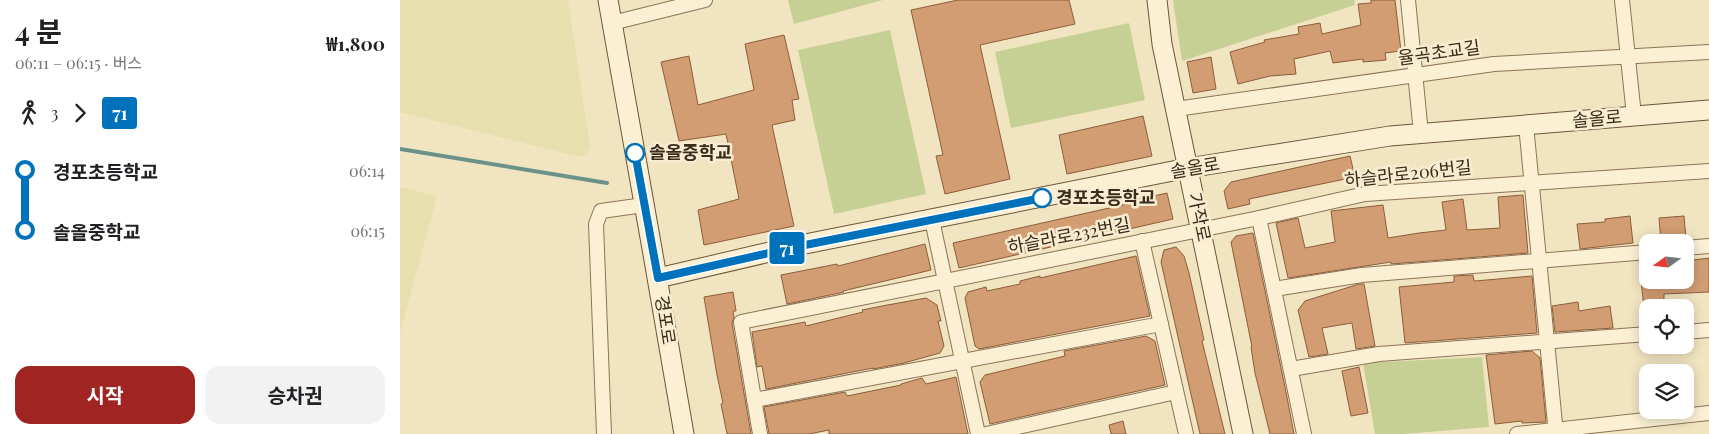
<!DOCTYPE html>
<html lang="ko">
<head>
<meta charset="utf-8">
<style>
  body { margin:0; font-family:"Playfair Display","Noto Sans KR",serif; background:#f2f2f2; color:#202124; height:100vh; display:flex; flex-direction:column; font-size:19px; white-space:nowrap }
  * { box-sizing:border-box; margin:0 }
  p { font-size:16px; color:#757577 }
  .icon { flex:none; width:28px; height:28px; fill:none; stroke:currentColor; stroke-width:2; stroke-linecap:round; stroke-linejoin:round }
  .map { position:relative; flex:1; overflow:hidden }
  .side { display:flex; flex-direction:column; background:#fff; width:400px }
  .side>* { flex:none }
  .badge { padding:0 10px; border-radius:4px; font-size:18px; line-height:32px }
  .needle { width:32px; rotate:255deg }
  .buttons { position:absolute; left:1239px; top:234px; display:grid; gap:10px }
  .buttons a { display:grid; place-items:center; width:55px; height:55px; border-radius:10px; background:#fff; box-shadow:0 2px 12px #0003; font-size:25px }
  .map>.badge { position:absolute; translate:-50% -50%; box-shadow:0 0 0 2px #fff }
  .legs { display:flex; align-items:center; gap:8px; height:55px; padding:0 15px; font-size:16px }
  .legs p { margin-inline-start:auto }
  .summary { display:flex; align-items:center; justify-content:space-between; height:85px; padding:0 15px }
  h1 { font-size:28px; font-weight:700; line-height:38px }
  .cta { display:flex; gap:10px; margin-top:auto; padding:10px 15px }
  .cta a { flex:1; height:58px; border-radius:15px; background:#9f2422; color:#fff; font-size:20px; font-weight:700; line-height:58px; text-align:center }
  .cta a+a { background:#f2f2f2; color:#202124 }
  ul { padding:0 15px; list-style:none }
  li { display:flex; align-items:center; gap:18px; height:60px; font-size:19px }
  li i { display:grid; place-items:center; width:8px; height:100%; margin:0 6px; background:currentColor }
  li i::after { content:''; width:12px; height:12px; margin:-6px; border:4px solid; border-radius:50%; background:#fff }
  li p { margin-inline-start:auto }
  li:first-child i { background:linear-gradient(#0000 50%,currentColor 0) }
  li:last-child i { background:linear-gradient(currentColor 50%,#0000 0) }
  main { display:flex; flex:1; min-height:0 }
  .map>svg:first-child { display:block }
  .farmland { fill:#e7dfad }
  .green { fill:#c7d094 }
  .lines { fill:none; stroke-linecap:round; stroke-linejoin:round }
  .stream { stroke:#6a9289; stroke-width:4 }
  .building { fill:#d29d73; stroke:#8d5d3b }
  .street-casing { stroke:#8c7457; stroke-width:16 }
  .secondary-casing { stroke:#6d553a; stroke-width:21 }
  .street { stroke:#fbf0d4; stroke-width:14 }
  .secondary { stroke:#fbf0d4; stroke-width:19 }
  .line-1-casing { stroke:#fff; stroke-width:11 }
  .line-1 { stroke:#0072bc; stroke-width:8 }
  .stop-1-dot { fill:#fff; stroke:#0072bc; stroke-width:2.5 }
  .labels { text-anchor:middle; stroke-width:5; stroke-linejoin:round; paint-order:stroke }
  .street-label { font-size:18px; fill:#3a2b1c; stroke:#f8edd1 }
  .stop-label { font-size:18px; font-weight:bold; fill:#3a2b1c; stroke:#f8edd1; text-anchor:start }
</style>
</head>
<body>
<main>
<section class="side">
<div class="summary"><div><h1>4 분</h1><p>06:11 – 06:15 · 버스</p></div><b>₩1,800</b></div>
<div class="legs"><svg class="icon" aria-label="walk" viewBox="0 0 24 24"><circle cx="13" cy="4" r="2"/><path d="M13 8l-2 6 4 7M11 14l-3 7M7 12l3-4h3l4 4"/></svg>3<svg class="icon" aria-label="forward" viewBox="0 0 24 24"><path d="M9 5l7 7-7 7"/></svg><b class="badge" style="background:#0072bc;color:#fff">71</b></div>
<ul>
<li><i style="color:#0072bc"></i><b>경포초등학교</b><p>06:14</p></li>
<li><i style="color:#0072bc"></i><b>솔올중학교</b><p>06:15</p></li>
</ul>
<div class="cta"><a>시작</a><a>승차권</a></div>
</section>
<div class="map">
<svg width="1309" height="434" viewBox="0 0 1309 434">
  <rect width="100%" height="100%" fill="#f1e4c0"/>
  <g class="farmland">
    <path d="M0,0H168L190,147L186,155L176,156L0,112Z"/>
    <path d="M0,187L37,196L0,333Z"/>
  </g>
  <g class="green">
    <path d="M388,0H483L394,24Z"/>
    <path d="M773,0H954L955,5L782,61Z"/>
    <path d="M729,23L745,100L611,128L595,52Z"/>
    <path d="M490,30L526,194L434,214L398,50Z"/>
    <path d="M1082,357L1089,427L1004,434H975L963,363Z"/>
  </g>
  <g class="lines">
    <path class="stream" d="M0,149L207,183"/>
  </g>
  <g class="building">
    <path d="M558,0H669L675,24L580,45L610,179L545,194L536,156L543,155L511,10Z"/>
    <path d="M971,0H995L1001,51L985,53L986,60L963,62V59L933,63L930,51L894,59L896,74L870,76L838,84L830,52L865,42L864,40L899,34L898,27L920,23L922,34L961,25L958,4L971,3Z"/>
    <path d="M384,35L399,99L392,100L395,120L372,125L394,226L304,245L298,210L339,199L326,134L279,141L261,62L289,56L298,105L354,90L345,44Z"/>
    <path d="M811,57L816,89L793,93L787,62Z"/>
    <path d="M743,116L752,156L667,174L659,135Z"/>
    <path d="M950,156L955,177L849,199L850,204L828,209L824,191L831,182Z"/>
    <path d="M767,193L773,219L559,268L553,243L736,202V200Z"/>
    <path d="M1123,195L1128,253L991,264V262L888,278L876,223L898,218L905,248L935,242L931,211L983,205L988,238L1019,233L1046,230L1042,202L1063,199L1067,230L1100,228L1098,197Z"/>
    <path d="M1230,216L1233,243L1180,249L1177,224L1205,222V219Z"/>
    <path d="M1284,216L1286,239L1278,242H1261L1259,218Z"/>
    <path d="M853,233L886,392L894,434H870L855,373L851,347H852L831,242L836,236Z"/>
    <path d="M525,244L531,270L443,291L444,292L387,304L381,275L437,264L438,266Z"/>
    <path d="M776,247L784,256L789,273L804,340L802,341L825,434H800L761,262L764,250Z"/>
    <path d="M736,256L750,316L579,349L575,346L565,298L568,292L586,287L587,291L620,284V281L640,276V278Z"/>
    <path d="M1309,258V292L1264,294V308H1244L1241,280H1285V261Z"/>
    <path d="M1073,275L1074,281H1075L1132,276L1137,333L1005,343L999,287L1054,282V276Z"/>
    <path d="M959,284H964L975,346L956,349L952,323L922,328L928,354L909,357L898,310L905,301Z"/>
    <path d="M333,292L336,311H333L334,317L332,323L351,434H327L321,404L323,403L317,375L304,297Z"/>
    <path d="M526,298L537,305L541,321H538L544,346L540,353L504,363L473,369V368L366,389L362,366L357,367L352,332L405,322L406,326L463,312L462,310L482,306Z"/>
    <path d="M1178,302L1179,311L1210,306L1213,328L1155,332L1152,306Z"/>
    <path d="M746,336L755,341L765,385L590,424L580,382L585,375L665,356L664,351Z"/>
    <path d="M1132,351L1140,358L1146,422L1122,423V421L1095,424L1086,355Z"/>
    <path d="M959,367L968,413L951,416L942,371Z"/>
    <path d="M556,377L568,434H429V430L409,434H369L364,407L445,392L447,396L501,385V384L522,378L526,384Z"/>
    <path d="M723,421L726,434H711L709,425Z"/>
  </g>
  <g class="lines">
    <g class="street-casing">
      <g id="street">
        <path d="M1008,0L1021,134"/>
        <path d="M1222,0L1234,116"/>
        <path d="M212,23L305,0"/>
        <path d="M776,109L1094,64L1309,52"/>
        <path d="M1126,125L1156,434"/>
        <path d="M859,218L904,434"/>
        <path d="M532,220L578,434"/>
        <path d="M742,241L786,434"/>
        <path d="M1285,248L1309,246"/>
        <path d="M874,289L962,275L1248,252"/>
        <path d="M1285,332L1309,330"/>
        <path d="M891,369L979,354L1248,334"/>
        <path d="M354,400L761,324"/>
        <path d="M204,434L196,224L201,211L244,205"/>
        <path d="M360,434L341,322L859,218L965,194L1309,171"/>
        <path d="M586,434L776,392"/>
        <path d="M1117,434L1309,413"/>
      </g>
    </g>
    <g class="secondary-casing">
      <g id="secondary">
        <path d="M208,0C233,145 260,289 284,434"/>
        <path d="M757,0L762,44L843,434"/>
        <path d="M258,278L400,245L788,168L990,136L1309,110"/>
      </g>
    </g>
    <use href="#street" class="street"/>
    <use href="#secondary" class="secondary"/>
  </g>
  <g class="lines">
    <g class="line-1-casing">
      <path id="line-1" d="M235,153L258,278L400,246L642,198"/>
    </g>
    <use href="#line-1" class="line-1"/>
  </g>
  <g class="stop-1-dot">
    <circle cx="235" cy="153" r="9"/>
    <circle cx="642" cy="198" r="9"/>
  </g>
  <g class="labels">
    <g class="street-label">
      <text transform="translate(1039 53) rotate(-8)" y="6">율곡초교길</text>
      <text transform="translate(1197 119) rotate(-5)" y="6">솔올로</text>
      <text transform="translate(795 168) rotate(-10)" y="6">솔올로</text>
      <text transform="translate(1008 174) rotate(-6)" y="6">하슬라로206번길</text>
      <text transform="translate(799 217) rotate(78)" y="6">가작로</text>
      <text transform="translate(669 236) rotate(-11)" y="6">하슬라로232번길</text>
      <text transform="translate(265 320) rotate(81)" y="6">경포로</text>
    </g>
    <g class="stop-label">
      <text x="249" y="159">솔올중학교</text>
      <text x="656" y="204">경포초등학교</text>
    </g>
  </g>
</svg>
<div class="buttons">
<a><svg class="needle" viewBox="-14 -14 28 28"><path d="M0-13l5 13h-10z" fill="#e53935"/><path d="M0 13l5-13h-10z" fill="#757577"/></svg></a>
<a><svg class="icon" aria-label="locate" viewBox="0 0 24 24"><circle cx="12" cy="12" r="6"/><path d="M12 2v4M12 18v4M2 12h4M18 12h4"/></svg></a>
<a><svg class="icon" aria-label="layers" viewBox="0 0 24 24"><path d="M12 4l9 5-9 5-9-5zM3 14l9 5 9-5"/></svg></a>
</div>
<b class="badge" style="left:387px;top:248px;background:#0072bc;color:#fff">71</b>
</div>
</main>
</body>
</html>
